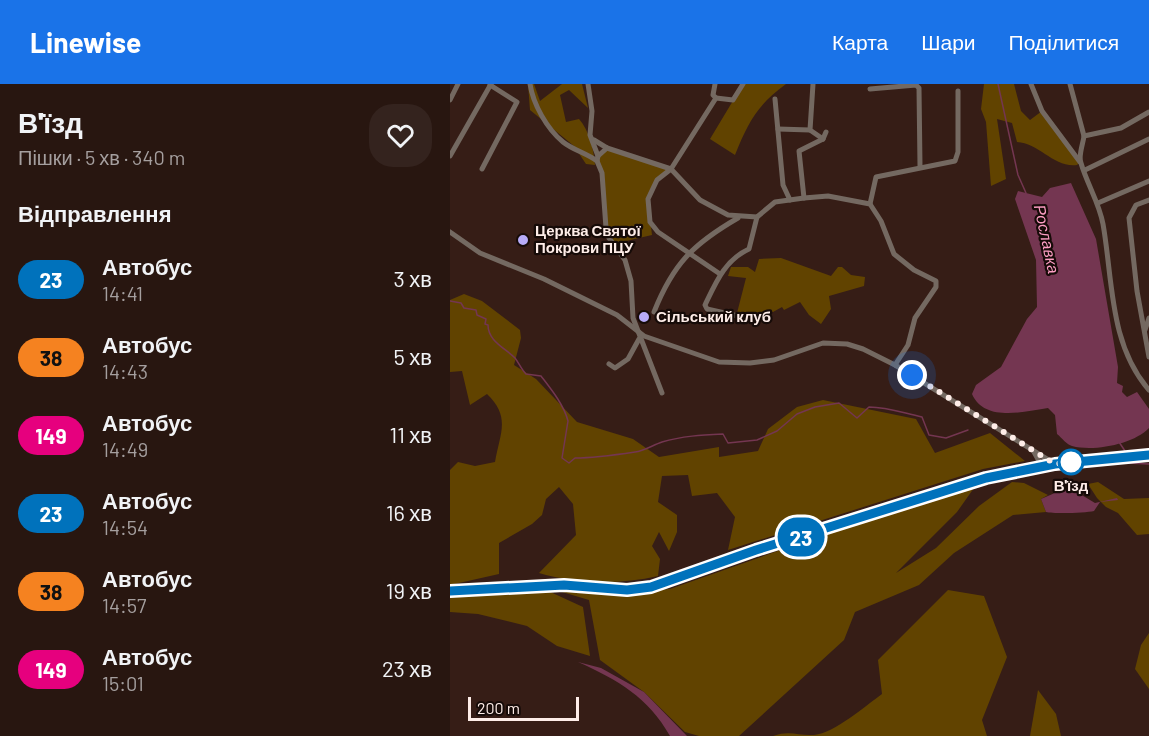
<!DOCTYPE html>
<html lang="uk">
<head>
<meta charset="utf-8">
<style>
  body { margin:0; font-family:Barlow,sans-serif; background:#34231e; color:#f1f3f6; height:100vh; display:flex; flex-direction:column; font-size:22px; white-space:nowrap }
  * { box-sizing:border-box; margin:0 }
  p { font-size:20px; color:#a59f9f }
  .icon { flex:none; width:33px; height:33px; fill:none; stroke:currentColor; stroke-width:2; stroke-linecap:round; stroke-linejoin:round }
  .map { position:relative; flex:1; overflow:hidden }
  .side { display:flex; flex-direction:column; background:#281610; width:450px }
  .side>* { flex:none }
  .badge { padding:0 12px; border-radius:20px; font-size:21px; line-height:39px }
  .scale { position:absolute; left:18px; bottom:15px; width:111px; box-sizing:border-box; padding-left:6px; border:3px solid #feede8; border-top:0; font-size:16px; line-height:21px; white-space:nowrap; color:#feede8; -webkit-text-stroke:4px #160b08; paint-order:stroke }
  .you { position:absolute; width:30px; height:30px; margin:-15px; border:4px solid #fff; border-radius:50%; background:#1a73e8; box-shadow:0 0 0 9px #1a73e833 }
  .map>.badge { position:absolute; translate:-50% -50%; box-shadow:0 0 0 3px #fff }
  h2 { padding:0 18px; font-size:22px; line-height:54px }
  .round { display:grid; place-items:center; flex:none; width:63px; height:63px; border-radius:24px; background:#34231e }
  .headline { display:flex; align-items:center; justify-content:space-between; height:102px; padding:0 18px }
  h1 { font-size:28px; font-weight:800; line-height:45px }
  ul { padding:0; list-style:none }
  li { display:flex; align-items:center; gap:18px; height:78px; padding:0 18px }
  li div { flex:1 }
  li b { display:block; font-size:22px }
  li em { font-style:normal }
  li .badge { min-width:66px; font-weight:700; text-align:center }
  header { display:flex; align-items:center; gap:36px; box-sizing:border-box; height:84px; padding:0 30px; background:#1a73e8; color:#fff }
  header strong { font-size:28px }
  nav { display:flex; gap:33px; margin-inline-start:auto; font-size:21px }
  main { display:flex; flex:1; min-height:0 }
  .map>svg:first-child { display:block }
  .green { fill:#614300 }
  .water { fill:#743651 }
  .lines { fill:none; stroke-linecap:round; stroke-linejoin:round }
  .stream { stroke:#743651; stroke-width:1.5 }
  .minor { stroke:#746961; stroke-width:5 }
  .major { stroke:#c4ad9d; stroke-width:7 }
  .line-casing { stroke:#fff; stroke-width:14 }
  .line { stroke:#0072bc; stroke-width:9 }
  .walk { stroke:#feede8; stroke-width:6; stroke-dasharray:0 10.8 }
  .poi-dot { fill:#b7abf8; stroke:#160b08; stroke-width:2 }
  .stop-dot { fill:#fff; stroke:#0072bc; stroke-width:3 }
  .labels { text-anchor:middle; stroke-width:4.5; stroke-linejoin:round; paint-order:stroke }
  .poi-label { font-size:15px; font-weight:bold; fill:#feede8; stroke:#160b08; text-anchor:start }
  .stop-label { font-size:15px; font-weight:bold; fill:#feede8; stroke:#160b08 }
  .water-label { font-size:16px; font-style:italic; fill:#fd9ec4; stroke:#160b08 }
</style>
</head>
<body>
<header>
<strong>Linewise</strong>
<nav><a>Карта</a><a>Шари</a><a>Поділитися</a></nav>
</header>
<main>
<section class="side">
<div class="headline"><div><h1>В'їзд</h1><p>Пішки · 5 хв · 340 m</p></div><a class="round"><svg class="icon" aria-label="heart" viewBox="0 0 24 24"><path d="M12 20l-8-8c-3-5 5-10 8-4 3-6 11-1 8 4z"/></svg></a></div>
<h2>Відправлення</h2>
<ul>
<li><span class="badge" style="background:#0072bc;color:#fff">23</span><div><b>Автобус</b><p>14:41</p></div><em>3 хв</em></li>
<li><span class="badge" style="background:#f58220;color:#111">38</span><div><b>Автобус</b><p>14:43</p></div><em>5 хв</em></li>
<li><span class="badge" style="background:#e6007e;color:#fff">149</span><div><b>Автобус</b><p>14:49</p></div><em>11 хв</em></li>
<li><span class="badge" style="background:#0072bc;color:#fff">23</span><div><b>Автобус</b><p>14:54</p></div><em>16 хв</em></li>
<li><span class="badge" style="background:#f58220;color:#111">38</span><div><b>Автобус</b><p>14:57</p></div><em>19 хв</em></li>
<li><span class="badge" style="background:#e6007e;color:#fff">149</span><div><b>Автобус</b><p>15:01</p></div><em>23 хв</em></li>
</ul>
</section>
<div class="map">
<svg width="699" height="652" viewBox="0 0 699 652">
  <rect width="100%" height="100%" fill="#361d16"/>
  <g class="green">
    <path d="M78,0H84L90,17L112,0H132L138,24L119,6L110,11L116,38L129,35C139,46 144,66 145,81L136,80L124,62L80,26Z"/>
    <path d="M293,0H336C307,21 298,39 285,71L260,55Z"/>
    <path d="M534,0H564L571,27L580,36L592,27L630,78L627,81C604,84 589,59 567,58L562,39L547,35L556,95L541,102L536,38L531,25Z"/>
    <path d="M157,64L221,85C194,105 199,120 202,151L176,157L168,165L159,154L148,72Z"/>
    <path d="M331,174L381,192L388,183H392L401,191L415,193L414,202L379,212L381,225L371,240L359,231L350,218L334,226L332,223L323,228L287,229L296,194L278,192L281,183H298L305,188L309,175Z"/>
    <path d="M14,210L32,217L70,246L71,254L64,281L86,295L127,338L183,355L209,373L269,363V373L308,367L318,345L347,323L373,316L466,335L485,369L540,349L575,377L533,385L278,466L285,433L267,409L242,412L238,391L212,392L208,418L227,431V448L219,467L209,448L202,462L210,475L208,492C169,501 127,500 89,489L126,451L123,420L109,403L96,415L92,431L82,440L49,459V490L0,501V386L8,378L25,382L45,378C50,349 61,333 37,310L20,321L12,287L0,288V216Z"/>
    <path d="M562,398L574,399L598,411L591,415L596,428L563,431L504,469L469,501L405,528L394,556L289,652H249L235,648L194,608L150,576L139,516L102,505L163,510L220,505L416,436L524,404L507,428L446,489L486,464L529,422Z"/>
    <path d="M648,398L674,415L699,414V450L687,451L668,429L656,423L647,414L638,400Z"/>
    <path d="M96,506L133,523L140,572L107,562L77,542L28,530L0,528V513Z"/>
    <path d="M498,506L534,512L557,573L532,636L537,652H323C340,646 348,652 364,651C385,649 415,622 432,610L428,576Z"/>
    <path d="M699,549V605L685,585L691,561Z"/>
    <path d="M588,606L606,630L611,652H580Z"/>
  </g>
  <g class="water">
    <path d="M621,99L646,155L668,283L667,299L673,302L672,308L677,313L687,308L699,325V344C684,360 644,368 622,362C617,361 612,354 607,350L605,331L598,324C573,328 534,338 522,310L526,301L551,283L577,235L587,223L586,176L565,115L568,107L592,113L600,104Z"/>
    <path d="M614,405L625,407L645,419L667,414L668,416L650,418L644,427C636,429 604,430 596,428L591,415Z"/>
    <path d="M128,578L151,584L194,608L237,652H220C198,613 168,596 128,578Z"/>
  </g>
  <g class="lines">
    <g class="stream">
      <path d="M548,0L568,91L576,109"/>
      <path d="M0,217L11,219L14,224L26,226L27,231L36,235L35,240L38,241C38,257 55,264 65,274C69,279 71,285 76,290L91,292C101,305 114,321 118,337L112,374L119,379L125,374C145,374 165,371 185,368C194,367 203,361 212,358C232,352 252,351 273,350L278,359L307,356L327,347L347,330L365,323L389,319L407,334L419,323C438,323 453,329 472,333L479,351L496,354L518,346"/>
      <path d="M669,358L675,367"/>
      <path d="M678,379L699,380"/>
    </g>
    <g class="minor">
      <path d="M80,0C83,20 97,45 113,58C123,66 136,69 147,77"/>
      <path d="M138,0L142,27L140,51L148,72"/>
      <path d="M265,0L263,11L266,14L221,85L207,96L198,115L200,138L208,148L270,190"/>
      <path d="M363,0L360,46L373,55"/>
      <path d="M581,0L592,27L630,78"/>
      <path d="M620,0L634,52"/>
      <path d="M420,5L466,1L469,4L470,82"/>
      <path d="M266,14L283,16L293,0"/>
      <path d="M325,15L333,101L340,116"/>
      <path d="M0,16L8,0"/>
      <path d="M699,28L671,44L634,52C633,60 628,72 631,79C637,100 649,118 653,140C663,196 659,260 699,306"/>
      <path d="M328,45L360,46"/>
      <path d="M144,56L157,64L221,85L250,116L278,131L307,133L325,118L354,114L378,112L420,120L431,137L444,170L464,186L486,197V203L465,234L458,261L445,281"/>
      <path d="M157,64L148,72L147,77L152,89L156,144L159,154L175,176L181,197L183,234L212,309"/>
      <path d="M0,72L41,0"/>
      <path d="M32,85L67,18L40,1"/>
      <path d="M635,86L699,55"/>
      <path d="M354,114L349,67L373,55L376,48"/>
      <path d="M699,116L686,121L679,134L687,207L699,273"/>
      <path d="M648,119L699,97"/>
      <path d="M420,120L426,93L505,77L508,68V7"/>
      <path d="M0,148L30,169L94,195L167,231L194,252L269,278L300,279L324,276L373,259L397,260L413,265L445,281L605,380"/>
      <path d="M204,228C223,180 243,160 288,134"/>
      <path d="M288,232L257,225L255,221C266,198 275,176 299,165L307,133"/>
      <path d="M695,246L699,234"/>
      <path d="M159,280L165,284L178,275L189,255"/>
      <path d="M584,384L589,377L584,368"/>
    </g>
    <path class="major" d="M0,507L114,501L177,505L201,503L306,466L536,394L605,380L699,371"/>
  </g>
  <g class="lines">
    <g class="line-casing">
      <path id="line" d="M0,507L114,501L177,506L201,503L306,466L536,394L605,380L699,371"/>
    </g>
    <use href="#line" class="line"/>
    <path class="walk" d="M462,291L605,380L621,378"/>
  </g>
  <g class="poi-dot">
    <circle cx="73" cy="156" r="6"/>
    <circle cx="194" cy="233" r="6"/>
  </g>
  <circle class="stop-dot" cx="621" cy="378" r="12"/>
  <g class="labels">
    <g class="poi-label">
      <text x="85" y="152">Церква Святої<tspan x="85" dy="17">Покрови ПЦУ</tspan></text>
      <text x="206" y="238">Сільський клуб</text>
    </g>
    <g class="stop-label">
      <text x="621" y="407">В'їзд</text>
    </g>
    <g class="water-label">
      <text transform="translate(597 155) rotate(78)" y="6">Рославка</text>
    </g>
  </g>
</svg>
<div class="scale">200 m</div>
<div class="you" style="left:462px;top:291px"></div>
<b class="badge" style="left:351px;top:453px;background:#0072bc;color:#fff">23</b>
</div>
</main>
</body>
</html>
